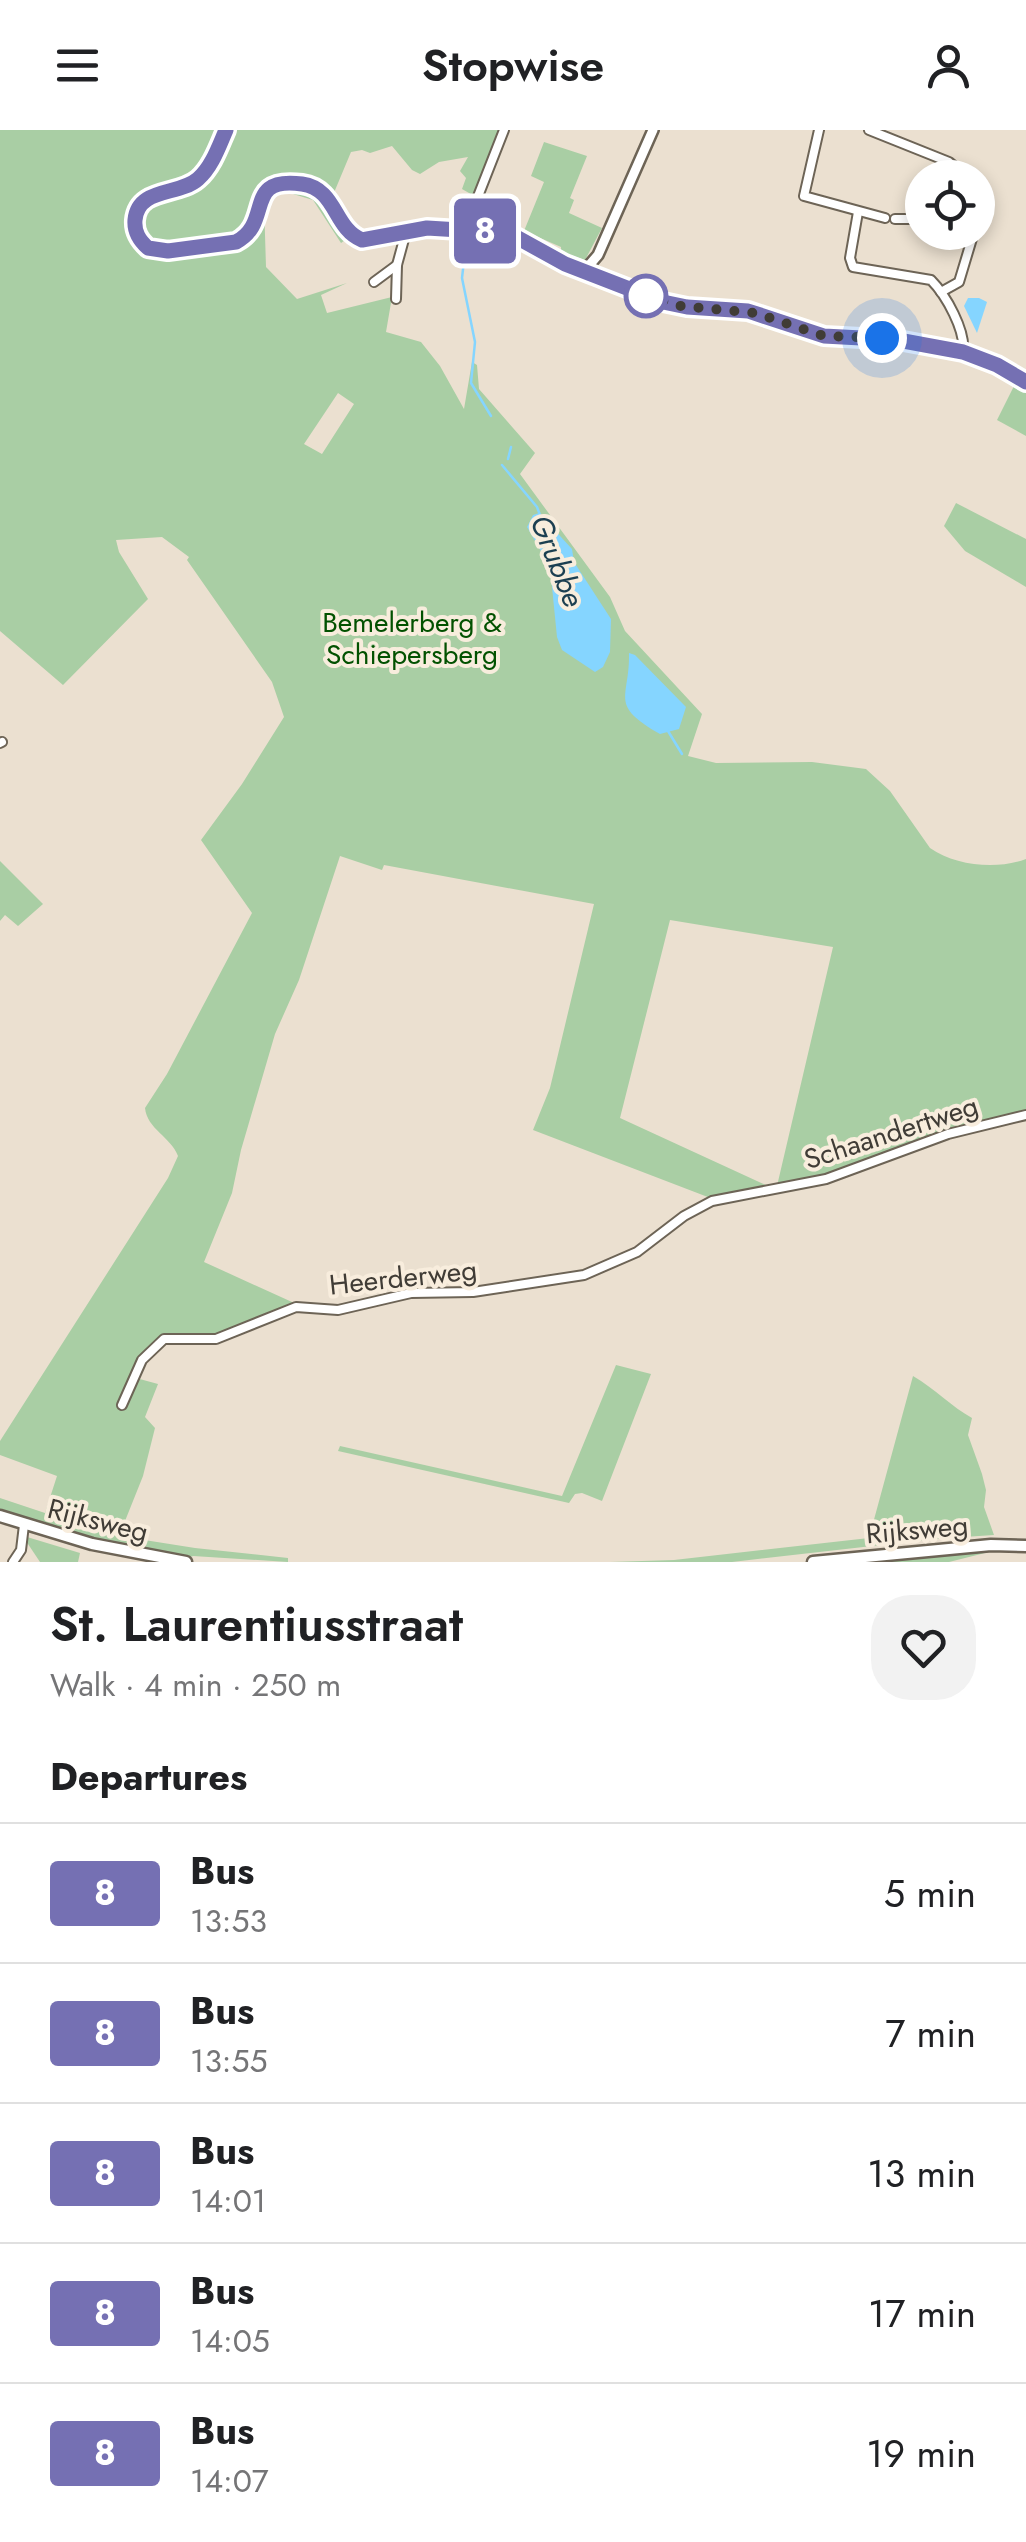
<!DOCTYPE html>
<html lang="en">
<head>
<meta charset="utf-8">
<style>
  body { margin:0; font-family:Jost,sans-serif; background:#f2f2f2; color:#202124; height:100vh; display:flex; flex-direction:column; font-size:38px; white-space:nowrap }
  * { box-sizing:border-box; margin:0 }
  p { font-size:32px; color:#757577 }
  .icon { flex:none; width:55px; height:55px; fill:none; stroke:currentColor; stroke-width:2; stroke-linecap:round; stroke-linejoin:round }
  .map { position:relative; height:1432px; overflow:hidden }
  .sheet { display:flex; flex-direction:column; background:#fff; flex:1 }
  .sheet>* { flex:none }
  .badge { padding:0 20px; border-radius:8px; font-size:35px; line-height:65px }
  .controls { position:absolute; left:905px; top:30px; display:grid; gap:20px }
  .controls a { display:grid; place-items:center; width:90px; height:90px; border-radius:50%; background:#fff; box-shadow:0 5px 15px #0003; font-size:50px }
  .you { position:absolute; width:50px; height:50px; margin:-25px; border:8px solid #fff; border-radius:50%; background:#1a73e8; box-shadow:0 0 0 15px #1a73e833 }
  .map>.badge { position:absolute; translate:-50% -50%; box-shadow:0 0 0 5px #fff }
  h2 { padding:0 50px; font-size:38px; line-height:90px }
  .round { display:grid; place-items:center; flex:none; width:105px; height:105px; border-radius:40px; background:#f2f2f2 }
  .headline { display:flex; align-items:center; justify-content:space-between; height:170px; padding:0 50px }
  h1 { font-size:48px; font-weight:600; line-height:75px }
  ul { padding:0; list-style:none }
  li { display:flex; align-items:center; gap:30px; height:140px; padding:0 50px; border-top:2px solid #e0e0e0 }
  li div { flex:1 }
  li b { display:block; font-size:38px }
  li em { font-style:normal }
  li .badge { min-width:110px; font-weight:700; text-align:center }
  header { display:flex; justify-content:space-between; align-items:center; height:130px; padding:0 50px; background:#fff; font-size:45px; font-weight:600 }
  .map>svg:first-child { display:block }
  .green { fill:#a9cea4; fill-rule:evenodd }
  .water { fill:#85d5ff }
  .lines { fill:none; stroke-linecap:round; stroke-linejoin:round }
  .stream { stroke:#85d5ff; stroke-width:2.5 }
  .minor-casing { stroke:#6d6456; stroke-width:12 }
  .tertiary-casing { stroke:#6d6456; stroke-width:14 }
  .secondary-casing { stroke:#6d6456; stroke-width:15 }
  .minor { stroke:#fff; stroke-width:8 }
  .tertiary { stroke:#fff; stroke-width:9 }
  .secondary { stroke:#fff; stroke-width:10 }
  .line-casing { stroke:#fff; stroke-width:22 }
  .line { stroke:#7570b3; stroke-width:15 }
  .walk { stroke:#403c36; stroke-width:10; stroke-dasharray:0 18 }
  .stop-dot { fill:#fff; stroke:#7570b3; stroke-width:5 }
  .labels { text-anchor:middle; stroke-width:8; stroke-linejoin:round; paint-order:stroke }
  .park-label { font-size:28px; fill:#025100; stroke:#f8eddd }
  .street-label { font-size:28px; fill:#403c36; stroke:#f8eddd }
  .water-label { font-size:30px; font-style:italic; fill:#1c3f51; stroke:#f8eddd }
</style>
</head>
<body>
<header><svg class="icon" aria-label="menu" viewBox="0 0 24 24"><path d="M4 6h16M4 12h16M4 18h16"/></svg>Stopwise<svg class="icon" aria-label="person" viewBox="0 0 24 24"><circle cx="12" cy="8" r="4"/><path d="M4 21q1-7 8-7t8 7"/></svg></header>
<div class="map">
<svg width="1026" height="1432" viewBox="0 0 1026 1432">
  <rect width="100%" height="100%" fill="#ebe0d0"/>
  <g class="green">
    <path d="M0,0H501L476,67L462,59L466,48L460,41L468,27L439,32L420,44L412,40L392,16L370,23L362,20L351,22L328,77L348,108L341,113L313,70L293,64H271L264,73L266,137L297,169L347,153L321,165L327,183L392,167L386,202L421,212L440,236L464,279L472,232L477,235L479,259L535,323L520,344L610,467L625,501L702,584L688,626L716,633L812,632L866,639L890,661L930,718C956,736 997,740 1026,729V980C940,998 863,1042 777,1056L833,817L670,790L620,988L770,1057L713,1069L533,1000L550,958L594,774L384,735L382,740L340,726L299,850L275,904L241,1020L232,1063L204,1132L292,1172L295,1180L211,1215L165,1211L145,1229L136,1248L158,1254L145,1287L155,1298L143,1346L119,1406L195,1418L288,1428V1432L193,1426L186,1429L114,1415L0,1383V1368L45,1383L57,1346L0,1325V1311L168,1048L178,1026C171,1007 147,999 145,978L167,944L252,783L201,710L242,654L284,587L272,552L187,430L189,427L162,407L116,410L119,422L148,469L63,555L0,501ZM338,263L354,274L322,324L304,314Z"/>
    <path d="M544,12L587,26L570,68L574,70L569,83L602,98L585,130L561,122V117L524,101L544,52L531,46Z"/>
    <path d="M1016,252L1026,256V306L997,290Z"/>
    <path d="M956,373L1026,409V457L965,421L944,396Z"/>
    <path d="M0,731L43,774L18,796L5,785L0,791Z"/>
    <path d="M616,1235L651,1244L602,1371L582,1363L575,1364L569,1373L338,1321L340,1316L562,1366Z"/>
    <path d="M913,1246C935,1259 952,1277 972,1288L968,1305L982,1344L986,1360L984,1377L994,1405L934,1409L732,1432H610L674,1430L869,1408Z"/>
    <path d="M27,1407L80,1423L78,1432H40L24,1408Z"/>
    <path d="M997,1420L949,1432H863Z"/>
  </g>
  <g class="water">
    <path d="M968,168H979L987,172L977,203L964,176Z"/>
    <path d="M539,383L572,419L574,432L611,489L610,522L603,537L595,542L562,520L557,507L550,437L527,397L533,385Z"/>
    <path d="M629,523L635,525L686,577L679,599L660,604C608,574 630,569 629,523Z"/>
  </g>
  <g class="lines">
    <g class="stream">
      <path d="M467,105L462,148L475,212L471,253L491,286"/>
      <path d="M508,329L511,317"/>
      <path d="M502,335L537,377L540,385"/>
      <path d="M668,601L682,624"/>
    </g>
    <g class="minor-casing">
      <g id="minor">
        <path d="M819,0L804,66L885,88"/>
        <path d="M869,0L949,32L954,36L952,48"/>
        <path d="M978,77L982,79L978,92"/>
        <path d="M858,82L850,128L853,137L931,150C946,165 966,201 963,222"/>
        <path d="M895,89H922"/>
        <path d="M469,99L473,79L504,0"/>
        <path d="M374,152L397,135"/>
        <path d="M941,162L959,152L974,102"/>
        <path d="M396,169L397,135L406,102"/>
        <path d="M0,613L2,612"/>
        <path d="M122,1275L142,1230L164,1209H216L296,1177L338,1180L411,1163L473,1162L584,1145L637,1122L684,1086L712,1071L826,1049L948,1004L1026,985"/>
        <path d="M13,1432L21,1420L24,1395"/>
      </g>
    </g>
    <g class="tertiary-casing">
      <g id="tertiary">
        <path d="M226,0C218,18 211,40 194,52C176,66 145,58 136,84C118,138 227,121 245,106C261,94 255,73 267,59L287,53L319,58L327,66L348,101L362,110L427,98L509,103L565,134L663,172L755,183L824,206L897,210L954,219L990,232L1026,252"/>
        <path d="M585,140L598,125L653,0"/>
      </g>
    </g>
    <g class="secondary-casing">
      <g id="secondary">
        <path d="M0,1386L92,1414L186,1432"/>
        <path d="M813,1432L991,1415L1026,1416"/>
      </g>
    </g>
    <use href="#minor" class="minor"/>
    <use href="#tertiary" class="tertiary"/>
    <use href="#secondary" class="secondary"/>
  </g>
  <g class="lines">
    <g class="line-casing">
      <path id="line" d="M226,0C219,16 212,37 198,49C179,66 138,57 135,90C134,102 139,110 148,118L168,121L236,112C274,92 242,46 302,54C337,59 333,98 362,110L427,98L509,103L565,134L663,172L687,177L748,181L824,206L898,210L963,222L997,235L1026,252"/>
    </g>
    <use href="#line" class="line"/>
    <path class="walk" d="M646,166L681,176L755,183L824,206L882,208"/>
  </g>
  <circle class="stop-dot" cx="646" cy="166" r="20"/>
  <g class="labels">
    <g class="park-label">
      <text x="412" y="502">Bemelerberg &amp;<tspan x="412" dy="32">Schiepersberg</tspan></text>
    </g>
    <g class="street-label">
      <text transform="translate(891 1002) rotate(-18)" y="10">Schaandertweg</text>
      <text transform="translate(403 1147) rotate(-6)" y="10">Heerderweg</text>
      <text transform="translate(98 1390) rotate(14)" y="10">Rijksweg</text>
      <text transform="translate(917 1399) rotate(-5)" y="10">Rijksweg</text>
    </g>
    <g class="water-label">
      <text transform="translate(557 431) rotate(68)" y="10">Grubbe</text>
    </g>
  </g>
</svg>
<div class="controls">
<a><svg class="icon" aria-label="locate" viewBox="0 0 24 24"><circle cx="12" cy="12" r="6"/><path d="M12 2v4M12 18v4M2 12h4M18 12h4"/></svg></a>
</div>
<div class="you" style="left:882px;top:208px"></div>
<b class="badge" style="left:485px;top:101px;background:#7570b3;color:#fff">8</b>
</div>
<section class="sheet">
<div class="headline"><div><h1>St. Laurentiusstraat</h1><p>Walk · 4 min · 250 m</p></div><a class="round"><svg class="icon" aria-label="heart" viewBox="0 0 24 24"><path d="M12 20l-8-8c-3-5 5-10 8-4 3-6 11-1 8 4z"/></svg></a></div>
<h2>Departures</h2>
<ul>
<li><span class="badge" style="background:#7570b3;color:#fff">8</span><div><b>Bus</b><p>13:53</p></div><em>5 min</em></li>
<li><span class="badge" style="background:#7570b3;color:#fff">8</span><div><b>Bus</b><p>13:55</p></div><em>7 min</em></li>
<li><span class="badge" style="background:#7570b3;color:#fff">8</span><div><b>Bus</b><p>14:01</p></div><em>13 min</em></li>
<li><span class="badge" style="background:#7570b3;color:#fff">8</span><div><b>Bus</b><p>14:05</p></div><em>17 min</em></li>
<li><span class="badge" style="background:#7570b3;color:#fff">8</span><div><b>Bus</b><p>14:07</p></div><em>19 min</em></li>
</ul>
</section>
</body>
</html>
